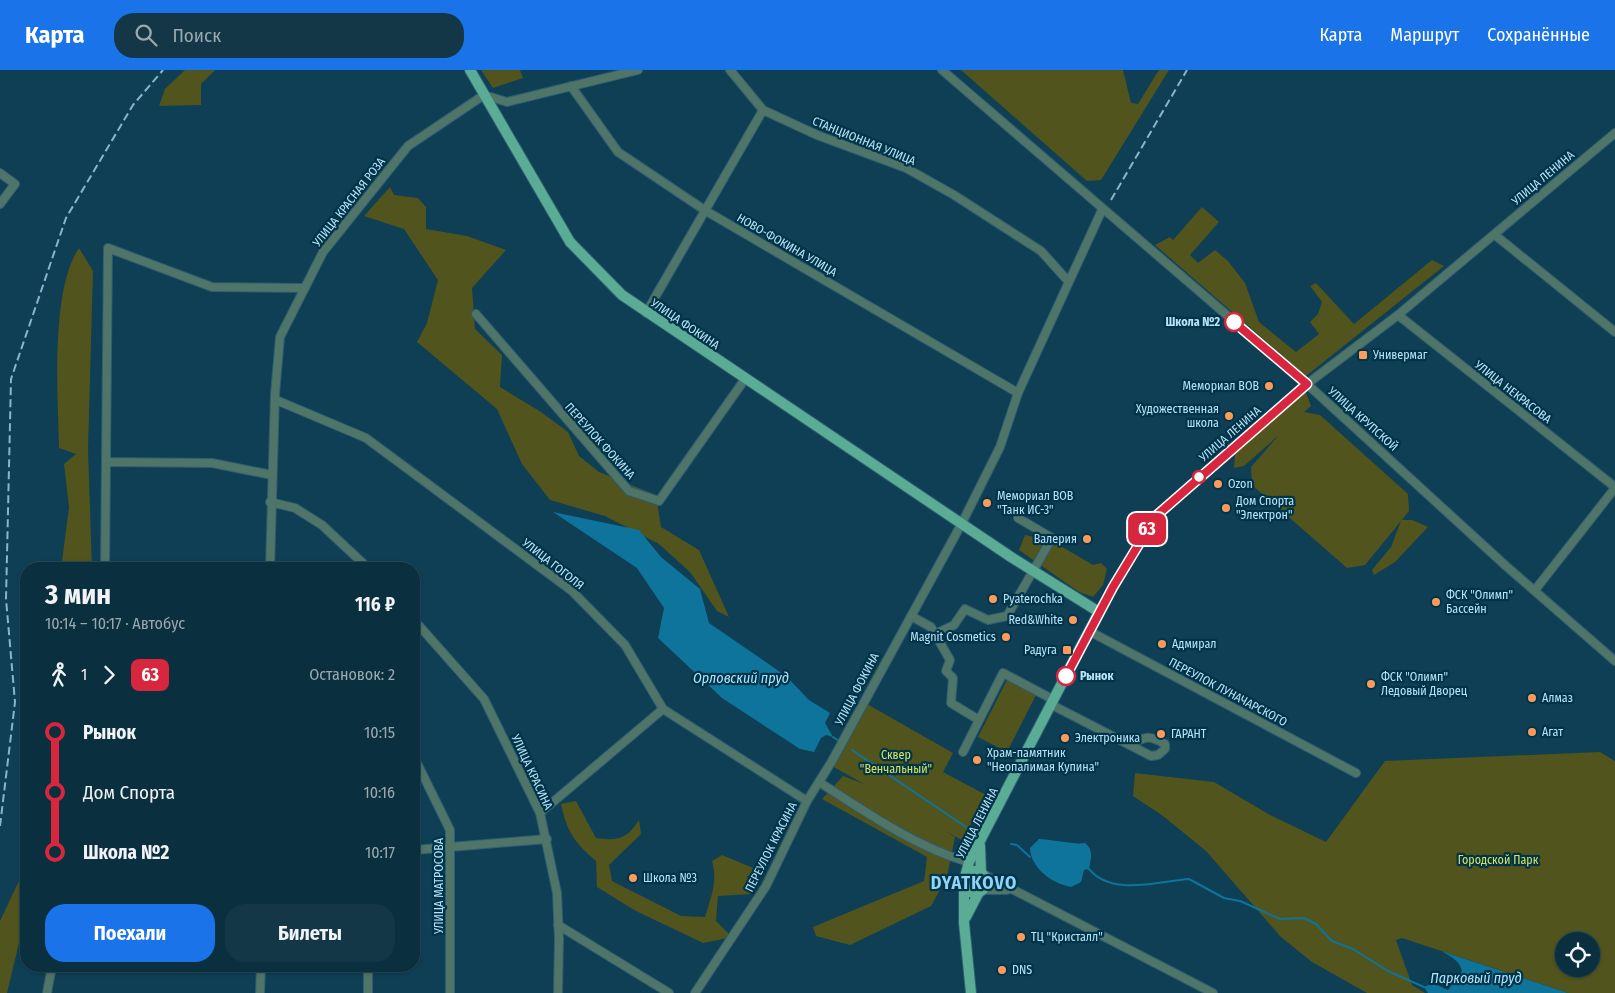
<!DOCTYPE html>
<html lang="ru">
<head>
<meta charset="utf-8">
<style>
  body { margin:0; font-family:"Fira Sans Condensed",sans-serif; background:#133746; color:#f1f3f6; height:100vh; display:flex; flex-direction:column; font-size:19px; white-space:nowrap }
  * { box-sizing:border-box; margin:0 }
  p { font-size:16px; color:#99a9b0 }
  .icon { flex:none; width:28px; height:28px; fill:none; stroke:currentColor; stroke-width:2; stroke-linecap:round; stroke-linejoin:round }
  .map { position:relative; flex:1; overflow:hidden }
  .details { position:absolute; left:20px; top:492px; width:400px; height:410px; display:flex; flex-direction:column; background:#0a2f3f; border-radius:20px; box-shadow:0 1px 4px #0004,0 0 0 1px #2a4a59 }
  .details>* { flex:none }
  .badge { padding:0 10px; border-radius:8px; font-size:18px; line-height:32px }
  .fabs { position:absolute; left:1555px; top:862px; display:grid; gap:10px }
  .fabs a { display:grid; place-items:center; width:45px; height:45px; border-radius:50%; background:#0a2f3f; box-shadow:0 1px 4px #0004,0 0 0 1px #2a4a59; font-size:25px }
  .map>.badge { position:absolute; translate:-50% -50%; box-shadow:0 0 0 2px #fff }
  .legs { display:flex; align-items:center; gap:8px; height:55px; padding:0 25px; font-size:16px }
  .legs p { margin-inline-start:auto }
  .headline { display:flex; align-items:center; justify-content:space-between; height:85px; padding:0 25px }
  h1 { font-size:28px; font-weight:700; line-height:38px }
  .primary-button { display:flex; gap:10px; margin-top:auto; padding:10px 25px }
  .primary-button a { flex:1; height:58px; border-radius:20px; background:#1a73e8; color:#fff; font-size:20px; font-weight:700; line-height:58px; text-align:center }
  .primary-button a+a { background:#133746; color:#f1f3f6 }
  ul { padding:0 25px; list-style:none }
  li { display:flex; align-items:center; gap:18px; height:60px; font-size:19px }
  li i { display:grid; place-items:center; width:8px; height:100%; margin:0 6px; background:currentColor }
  li i::after { content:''; width:12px; height:12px; margin:-6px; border:4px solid; border-radius:50%; background:#0a2f3f }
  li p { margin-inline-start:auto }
  li:first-child i { background:linear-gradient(#0000 50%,currentColor 0) }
  li:last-child i { background:linear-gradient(currentColor 50%,#0000 0) }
  header { display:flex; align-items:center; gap:30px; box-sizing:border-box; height:70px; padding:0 25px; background:#1a73e8; color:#fff }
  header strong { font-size:24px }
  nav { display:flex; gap:28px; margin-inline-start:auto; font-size:18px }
  .search { width:350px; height:45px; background:#133746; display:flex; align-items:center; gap:12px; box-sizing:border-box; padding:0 18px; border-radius:20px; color:#99a9b0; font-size:19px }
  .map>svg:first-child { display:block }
  .green { fill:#51541c; fill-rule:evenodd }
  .water { fill:#0e749b }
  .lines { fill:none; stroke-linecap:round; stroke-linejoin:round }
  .stream { stroke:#0e749b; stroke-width:2 }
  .minor-casing { stroke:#2d5d72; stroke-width:10 }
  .major-casing { stroke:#2d5d72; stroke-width:12 }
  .minor { stroke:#4f7468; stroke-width:8 }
  .major { stroke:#5bac94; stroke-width:10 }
  .rail { stroke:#89b5ca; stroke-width:2; stroke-dasharray:8 4; stroke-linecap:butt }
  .line-1-casing { stroke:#fff; stroke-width:11 }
  .line-1 { stroke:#d7263d; stroke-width:8 }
  .stop-1-dot { fill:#fff; stroke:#d7263d; stroke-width:2.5 }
  .poi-dot { fill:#ff9b5a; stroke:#003449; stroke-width:2 }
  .labels { text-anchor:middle; stroke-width:4.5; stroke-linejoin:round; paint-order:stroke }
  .street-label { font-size:12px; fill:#bae3f9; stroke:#003449 }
  .stop-label { font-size:12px; font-weight:bold; fill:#bae3f9; stroke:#003449; text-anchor:end }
  .poi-label { font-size:12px; fill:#bae3f9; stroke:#003449; text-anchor:start }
  .park-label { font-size:12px; fill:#dce359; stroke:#003449 }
  .water-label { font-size:14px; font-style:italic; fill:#b2e4ff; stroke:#003449 }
  .district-label { font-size:18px; font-weight:bold; letter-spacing:1px; fill:#91d3f6; stroke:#003449 }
</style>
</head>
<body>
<header>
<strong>Карта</strong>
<div class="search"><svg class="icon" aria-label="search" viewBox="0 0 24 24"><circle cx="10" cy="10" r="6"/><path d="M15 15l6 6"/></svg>Поиск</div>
<nav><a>Карта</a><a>Маршрут</a><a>Сохранённые</a></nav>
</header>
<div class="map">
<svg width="1615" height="923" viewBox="0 0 1615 923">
  <rect width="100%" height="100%" fill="#0e3f54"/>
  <g class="green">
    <path d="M185,0H215L201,14V35L159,36L165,19Z"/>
    <path d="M481,0H520L523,8L493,18Z"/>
    <path d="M961,0H1123L1131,33L1138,34L1159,0H1169L1101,110L1087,111Z"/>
    <path d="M390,117L394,125L418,128L426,137V159L467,166L506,180L472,218L475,259L502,285L500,317L541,342L568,362L579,386L599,402L656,425L661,457L699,480L729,547L717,541L690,502L659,474L605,446L550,430L522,394L497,339L417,272L427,253L438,210L404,159L364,146Z"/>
    <path d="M1202,137L1219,152L1190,185L1198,193L1215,180L1228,191L1245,213L1259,252L1296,282L1319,264L1310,252L1318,244L1322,232L1310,216L1316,213L1354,254L1432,190L1444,196L1306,306L1155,175L1170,167L1173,170Z"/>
    <path d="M79,178L93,201L88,379L92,499H61L69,437L64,394L76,384L59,378C58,325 50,221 79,178Z"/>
    <path d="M1305,320L1311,336L1304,342L1320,345L1408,424L1409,441L1402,450H1412L1428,457L1395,492L1374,505L1372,500L1391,477L1401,451L1365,495L1347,498L1252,415L1251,397L1279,365L1244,396L1234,398L1235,383Z"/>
    <path d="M1025,465L1052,471L1093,495L1101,493L1107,499L1103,515L1093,527L1079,522L1019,480Z"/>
    <path d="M1007,610L1036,625L1007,682L978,667Z"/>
    <path d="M867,634L953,683L943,702L986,725L962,770L945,761L955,767L947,807L931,836L850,875L816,866L813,857L924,811L927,787L822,729L843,706L864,714L832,696Z"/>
    <path d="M1600,682L1615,691V923H1568L1402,868L1396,870L1412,915L1425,923H1367L1312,892L1281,867L1206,781L1163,746L1133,726L1135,703L1214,712L1270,745L1326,772L1385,691ZM1564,871H1591V899H1564Z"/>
    <path d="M576,731L596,768C618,771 627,769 639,750L641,764L609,795L612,811L681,846L705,847C711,827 718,811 712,791L722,785L765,803L747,806L751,824L718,826L716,851L732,867L703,873L634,840L597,817L596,791C574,772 567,762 561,734Z"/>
    <path d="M26,796V855L23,856L7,923H0V851Z"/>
    <circle cx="974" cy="813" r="7"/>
  </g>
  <g class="water">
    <path d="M553,442L639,460L661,487L700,519L709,553L786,606L809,630L830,643L825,653L833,667L826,665L821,668L814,682L800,679L722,628L658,568L664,538L637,498Z"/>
    <path d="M1039,769C1051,769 1075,775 1085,773C1094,780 1091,789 1089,799L1084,800L1081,812L1071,817C1051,813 1031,798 1030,778Z"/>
    <path d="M1442,881L1453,885L1568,923H1428L1424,917C1435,911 1438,916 1448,920L1462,901C1460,891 1451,887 1442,881Z"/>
  </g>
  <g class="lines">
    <g class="stream">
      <path d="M833,667L839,671"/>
      <path d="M852,680L966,757"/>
      <path d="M1011,774L1017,775L1030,787"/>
      <path d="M1089,799C1112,827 1159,811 1189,809L1224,828L1240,831L1280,849L1304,848L1316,854L1332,871L1353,879L1388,901L1424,917"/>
    </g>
    <g class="minor-casing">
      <g id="minor">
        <path d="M730,0L763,40L817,65L906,98L954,125L1041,181L1068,211"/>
        <path d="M942,0L1307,314L1506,496L1615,591"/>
        <path d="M571,16L618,82L706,141L1018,323"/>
        <path d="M0,103L15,114L0,134"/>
        <path d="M1495,165L1615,262"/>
        <path d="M646,243L763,40"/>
        <path d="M476,244L629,421L659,431L745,309"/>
        <path d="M1398,245L1615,417"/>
        <path d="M276,330L366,368L572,521L625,575L663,639L807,731"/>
        <path d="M106,392L212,393L272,405"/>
        <path d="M270,432L295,438L322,455L369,499"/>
        <path d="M105,499L108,178L212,217L305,218"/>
        <path d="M270,499L275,324L280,267L323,182L408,76L484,25L507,32L638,0"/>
        <path d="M1535,520L1615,418"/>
        <path d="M1099,542L1156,445L1307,314L1398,245L1615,63"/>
        <path d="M911,546L931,557L950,590L946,601L953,608L951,633L979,650"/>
        <path d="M414,550L484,629L540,743L557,823L559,869L558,923"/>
        <path d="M1089,561L1356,703"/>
        <path d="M935,564L954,555L965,539L988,550L1007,546L1052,468L1018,448"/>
        <path d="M1052,635L1151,686L1158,685L1165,679V674C1150,665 1145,666 1130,675"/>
        <path d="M963,682L1003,603L1054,630"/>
        <path d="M414,687L450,760V923"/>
        <path d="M819,712C864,741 917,778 969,792"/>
        <path d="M540,743L663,639"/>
        <path d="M414,780L547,769"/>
        <path d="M981,803L1213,923"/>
        <path d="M982,820H1007"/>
        <path d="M558,855L669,923"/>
        <path d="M47,923L52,896"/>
        <path d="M260,923L261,896"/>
        <path d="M368,923V896"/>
        <path d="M695,923L766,816L807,731L832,691L962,453L1000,377L1018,323L1102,140"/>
      </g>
    </g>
    <g class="major-casing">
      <g id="major">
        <path d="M470,0L570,172L622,225L1011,487L1099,542L969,792L965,807"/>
        <path d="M980,776L981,803"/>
        <circle cx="975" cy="812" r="11"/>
        <path d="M964,814V853L971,923"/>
        <path d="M966,847L979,822"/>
      </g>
    </g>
    <use href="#minor" class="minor"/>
    <use href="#major" class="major"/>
    <g class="rail">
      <path d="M1111,130L1187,0"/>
      <path d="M0,756L15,632L6,529L11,309L66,148L133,35L163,0"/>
    </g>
  </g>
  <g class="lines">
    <g class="line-1-casing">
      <path id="line-1" d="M1066,606L1113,517L1156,446L1307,314L1234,252"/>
    </g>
    <use href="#line-1" class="line-1"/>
  </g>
  <g class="stop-1-dot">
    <circle cx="1234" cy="252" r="9"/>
    <circle cx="1199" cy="407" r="6"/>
    <circle cx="1066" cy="606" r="9"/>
  </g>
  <g class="poi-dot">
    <rect x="1358" y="280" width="10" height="10" rx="2.5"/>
    <circle cx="1269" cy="316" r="5"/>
    <circle cx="1229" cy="346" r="5"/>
    <circle cx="1218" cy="414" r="5"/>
    <circle cx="987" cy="433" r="5"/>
    <circle cx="1226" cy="438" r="5"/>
    <circle cx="1087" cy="469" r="5"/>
    <circle cx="993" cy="529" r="5"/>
    <circle cx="1436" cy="532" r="5"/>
    <circle cx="1073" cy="550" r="5"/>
    <circle cx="1006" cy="567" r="5"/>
    <circle cx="1162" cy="574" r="5"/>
    <rect x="1062" y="575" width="10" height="10" rx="2.5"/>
    <circle cx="1371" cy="614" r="5"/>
    <circle cx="1532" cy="628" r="5"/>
    <circle cx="1532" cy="662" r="5"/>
    <circle cx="1161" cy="664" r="5"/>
    <circle cx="1065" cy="668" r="5"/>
    <circle cx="977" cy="690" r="5"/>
    <circle cx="633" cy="808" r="5"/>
    <circle cx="1021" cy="867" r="5"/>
    <circle cx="1002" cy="900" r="5"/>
  </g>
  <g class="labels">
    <g class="street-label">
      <text transform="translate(864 71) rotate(22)" y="4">СТАНЦИОННАЯ УЛИЦА</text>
      <text transform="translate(1543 108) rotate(-40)" y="4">УЛИЦА ЛЕНИНА</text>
      <text transform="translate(349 132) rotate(-52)" y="4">УЛИЦА КРАСНАЯ РОЗА</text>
      <text transform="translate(787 175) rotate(30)" y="4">НОВО-ФОКИНА УЛИЦА</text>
      <text transform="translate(685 254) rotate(34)" y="4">УЛИЦА ФОКИНА</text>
      <text transform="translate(1513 322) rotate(38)" y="4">УЛИЦА НЕКРАСОВА</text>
      <text transform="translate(1363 349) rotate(42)" y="4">УЛИЦА КРУПСКОЙ</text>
      <text transform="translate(1230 364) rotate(-41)" y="4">УЛИЦА ЛЕНИНА</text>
      <text transform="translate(600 371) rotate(48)" y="4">ПЕРЕУЛОК ФОКИНА</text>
      <text transform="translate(553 494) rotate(38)" y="4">УЛИЦА ГОГОЛЯ</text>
      <text transform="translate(857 619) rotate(-62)" y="4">УЛИЦА ФОКИНА</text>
      <text transform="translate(1228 622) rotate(28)" y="4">ПЕРЕУЛОК ЛУНАЧАРСКОГО</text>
      <text transform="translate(532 702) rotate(65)" y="4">УЛИЦА КРАСИНА</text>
      <text transform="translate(977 753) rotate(-63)" y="4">УЛИЦА ЛЕНИНА</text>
      <text transform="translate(771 777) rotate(-63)" y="4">ПЕРЕУЛОК КРАСИНА</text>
      <text transform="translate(439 816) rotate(-90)" y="4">УЛИЦА МАТРОСОВА</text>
    </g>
    <g class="stop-label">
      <text x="1220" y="256">Школа №2</text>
      <text x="1080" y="610" text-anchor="start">Рынок</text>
    </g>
    <g class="poi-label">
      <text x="1373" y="289">Универмаг</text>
      <text x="1259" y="320" text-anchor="end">Мемориал ВОВ</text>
      <text x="1219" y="343" text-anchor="end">Художественная<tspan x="1219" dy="14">школа</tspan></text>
      <text x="1228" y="418">Ozon</text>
      <text x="997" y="430">Мемориал ВОВ<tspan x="997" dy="14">"Танк ИС-3"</tspan></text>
      <text x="1236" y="435">Дом Спорта<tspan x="1236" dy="14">"Электрон"</tspan></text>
      <text x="1077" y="473" text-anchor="end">Валерия</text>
      <text x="1446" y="529">ФСК "Олимп"<tspan x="1446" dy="14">Бассейн</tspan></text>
      <text x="1003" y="533">Pyaterochka</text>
      <text x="1063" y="554" text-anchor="end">Red&amp;White</text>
      <text x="996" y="571" text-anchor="end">Magnit Cosmetics</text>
      <text x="1172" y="578">Адмирал</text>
      <text x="1057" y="584" text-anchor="end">Радуга</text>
      <text x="1381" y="611">ФСК "Олимп"<tspan x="1381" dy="14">Ледовый Дворец</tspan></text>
      <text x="1542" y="632">Алмаз</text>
      <text x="1542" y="666">Агат</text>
      <text x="1171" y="668">ГАРАНТ</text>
      <text x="1075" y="672">Электроника</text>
      <text x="987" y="687">Храм-памятник<tspan x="987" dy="14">"Неопалимая Купина"</tspan></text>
      <text x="643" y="812">Школа №3</text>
      <text x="1031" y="871">ТЦ "Кристалл"</text>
      <text x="1012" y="904">DNS</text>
    </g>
    <g class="park-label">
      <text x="896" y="689">Сквер<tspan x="896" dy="14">"Венчальный"</tspan></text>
      <text x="1498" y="794">Городской Парк</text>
    </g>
    <g class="water-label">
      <text x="741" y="613">Орловский пруд</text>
      <text x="1476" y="913">Парковый пруд</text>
    </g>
    <g class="district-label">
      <text x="974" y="819">DYATKOVO</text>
    </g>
  </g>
</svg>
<div class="fabs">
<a><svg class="icon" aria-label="locate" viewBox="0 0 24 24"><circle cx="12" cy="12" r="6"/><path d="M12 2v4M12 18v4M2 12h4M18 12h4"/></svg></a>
</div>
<b class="badge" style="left:1147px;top:459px;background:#d7263d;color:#fff">63</b>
<section class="details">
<div class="headline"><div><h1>3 мин</h1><p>10:14 – 10:17 · Автобус</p></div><b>116 ₽</b></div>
<div class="legs"><svg class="icon" aria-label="walk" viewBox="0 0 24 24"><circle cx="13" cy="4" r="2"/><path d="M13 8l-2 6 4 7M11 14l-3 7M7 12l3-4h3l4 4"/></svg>1<svg class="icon" aria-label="forward" viewBox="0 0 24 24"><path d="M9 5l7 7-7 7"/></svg><b class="badge" style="background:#d7263d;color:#fff">63</b><p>Остановок: 2</p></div>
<ul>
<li><i style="color:#d7263d"></i><b>Рынок</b><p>10:15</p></li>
<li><i style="color:#d7263d"></i><span>Дом Спорта</span><p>10:16</p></li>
<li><i style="color:#d7263d"></i><b>Школа №2</b><p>10:17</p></li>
</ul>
<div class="primary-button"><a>Поехали</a><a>Билеты</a></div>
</section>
</div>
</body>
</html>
